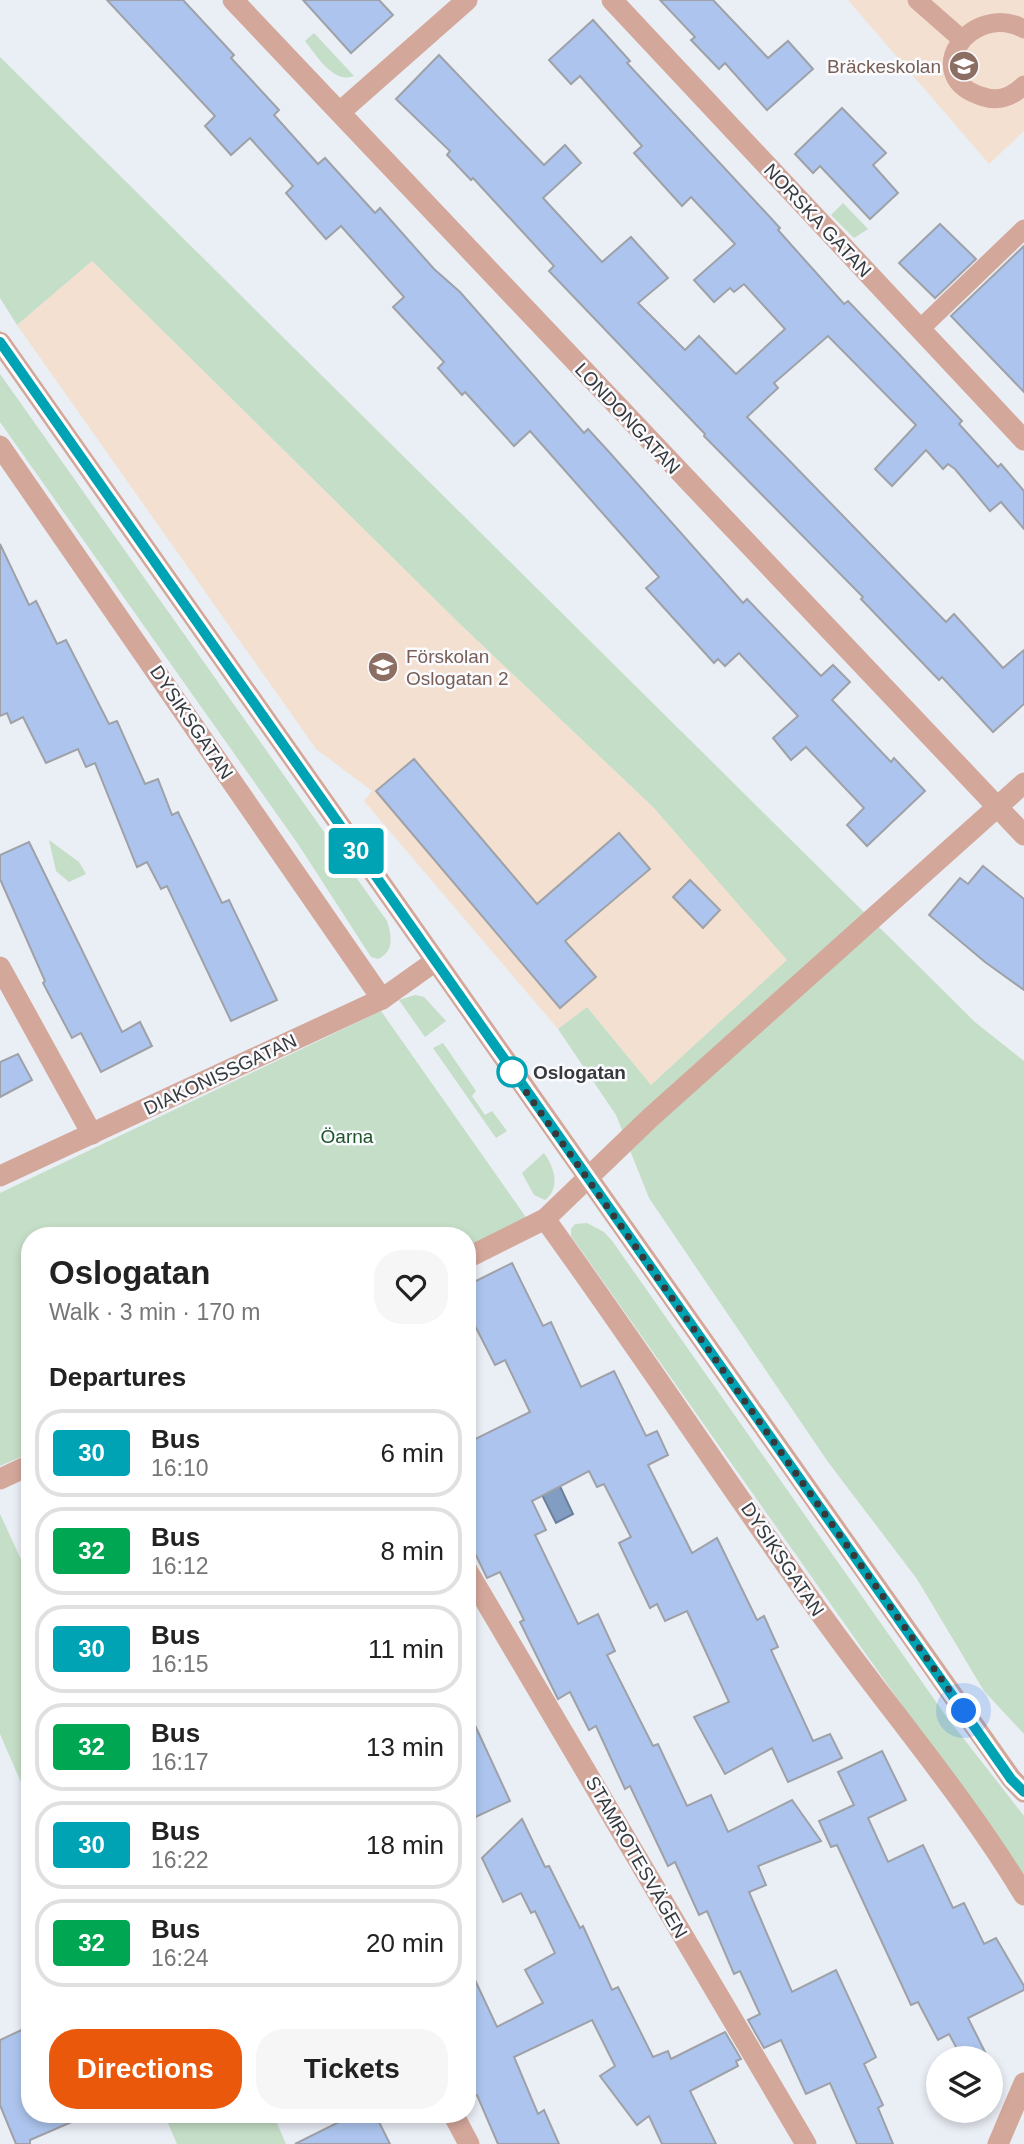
<!DOCTYPE html>
<html lang="en">
<head>
<meta charset="utf-8">
<style>
  body { margin:0; font-family:Arial,sans-serif; background:#f6f6f6; color:#222; height:100vh; display:flex; flex-direction:column; font-size:26px; white-space:nowrap }
  * { box-sizing:border-box; margin:0 }
  p { font-size:23px; color:#767676 }
  .icon { flex:none; width:38px; height:38px; fill:none; stroke:currentColor; stroke-width:2; stroke-linecap:round; stroke-linejoin:round }
  .map { position:relative; flex:1; overflow:hidden }
  .details { position:absolute; left:21px; top:1227px; width:455px; height:896px; display:flex; flex-direction:column; background:#fff; border-radius:28px; box-shadow:0 4px 10px #0003 }
  .details>* { flex:none }
  .badge { padding:0 14px; border-radius:5px; font-size:24px; line-height:46px }
  .fabs { position:absolute; left:926px; top:2046px; display:grid; gap:14px }
  .fabs a { display:grid; place-items:center; width:77px; height:77px; border-radius:50%; background:#fff; box-shadow:0 4px 10px #0003; font-size:35px }
  .you { position:absolute; width:35px; height:35px; margin:-18px; border:5px solid #fff; border-radius:50%; background:#1a73e8; box-shadow:0 0 0 10px #1a73e833 }
  .map>.badge { position:absolute; translate:-50% -50%; box-shadow:0 0 0 4px #fff }
  h2 { padding:0 28px; font-size:26px; line-height:63px }
  .round { display:grid; place-items:center; flex:none; width:74px; height:74px; border-radius:28px; background:#f6f6f6 }
  .head { display:flex; align-items:center; justify-content:space-between; height:119px; padding:0 28px }
  h1 { font-size:33px; font-weight:600; line-height:52px }
  .button { display:flex; gap:14px; margin-top:auto; padding:14px 28px }
  .button a { flex:1; height:80px; border-radius:28px; background:#ea580c; color:#fff; font-size:28px; font-weight:600; line-height:80px; text-align:center }
  .button a+a { background:#f6f6f6; color:#222 }
  ul { padding:0; list-style:none }
  li { display:flex; align-items:center; gap:21px; height:88px; margin:0 14px 10px; padding:0 14px; border:4px solid #e0e0e0; border-radius:28px }
  li div { flex:1 }
  li b { display:block; font-size:26px }
  li em { font-style:normal }
  li .badge { min-width:77px; font-weight:700; text-align:center }
  .map>svg:first-child { display:block }
  .education { fill:#f4e0d1 }
  .green { fill:#c5dec7 }
  .water { fill:#819dc2; stroke:#6b7f9a; stroke-width:2 }
  .building { fill:#adc5ee; stroke:#9ea1a7; stroke-width:2 }
  .lines { fill:none; stroke-linecap:round; stroke-linejoin:round }
  .service { stroke:#d4a79b; stroke-width:19 }
  .minor { stroke:#d4a79b; stroke-width:21 }
  .line-casing { stroke:#fff; stroke-width:16 }
  .line { stroke:#00a3b4; stroke-width:10 }
  .walk { stroke:#37393b; stroke-width:7; stroke-dasharray:0 12.6 }
  .stop-dot { fill:#fff; stroke:#00a3b4; stroke-width:3.5 }
  .labels { text-anchor:middle; stroke-width:5; stroke-linejoin:round; paint-order:stroke }
  .education-label { font-size:19px; fill:#785e54; stroke:#fafbfe; text-anchor:end }
  .street-label { font-size:19px; fill:#37393b; stroke:#fafbfe }
  .stop-label { font-size:19px; font-weight:bold; fill:#37393b; stroke:#fafbfe; text-anchor:start }
  .park-label { font-size:19px; fill:#1c5428; stroke:#fafbfe }
</style>
</head>
<body>
<div class="map">
<svg width="1024" height="2144" viewBox="0 0 1024 2144">
  <rect width="100%" height="100%" fill="#eaeef5"/>
  <g class="education">
    <path d="M848,0H1024V131L989,164Z"/>
    <path d="M92,261L461,625L653,807L788,960L651,1085L587,1007L558,1029L364,801L372,791L316,749L17,325Z"/>
  </g>
  <g class="green">
    <path d="M314,33L354,76C333,84 317,56 305,41Z"/>
    <path d="M0,57L976,1023L1024,1061V1734L984,1691L917,1579L828,1462L649,1198L616,1115L558,1029L587,1007L651,1085L787,960L653,807L461,625L92,261L17,325L0,298Z"/>
    <path d="M843,203L868,229L854,238L831,215Z"/>
    <path d="M0,374L387,921C392,936 394,952 378,959L371,957L298,844L0,422Z"/>
    <path d="M49,840L79,862L86,874L69,882L56,871Z"/>
    <path d="M415,995L424,997L446,1021L425,1037L399,1000Z"/>
    <path d="M381,1011L530,1223L467,1252V1236H30V1453L0,1466V1193Z"/>
    <path d="M443,1043L476,1091L472,1096L485,1115L492,1111L507,1131L496,1138L433,1048Z"/>
    <path d="M544,1153C554,1167 561,1188 545,1200L534,1195L522,1173Z"/>
    <path d="M587,1223L604,1232L613,1242L946,1716L1024,1816V1878L571,1236V1229L575,1224Z"/>
    <path d="M0,1514L30,1579V1803L0,1734Z"/>
    <path d="M164,2114H273L286,2144H177Z"/>
  </g>
  <path class="water" d="M557,1480L573,1514L556,1523L539,1489Z"/>
  <g class="building">
    <path d="M107,0H183L234,55L231,58L279,110L274,115L318,164L325,158L375,213L380,208L434,269L460,292L584,433L588,429L610,453L743,603L747,599L821,676L833,665L850,682L832,700L891,762L894,758L925,791L867,846L847,825L864,808L806,747L791,760L773,738L798,716L739,653L725,666L718,659L714,663L646,588L659,577L530,431L514,446L465,392L462,395L438,368L444,362L393,307L404,297L341,226L326,239L286,193L293,186L250,138L231,155L205,126L215,116Z"/>
    <path d="M303,0H379L393,15L351,53Z"/>
    <path d="M660,0H713L768,58L788,41L813,69L767,110L725,63L719,69L691,40L695,37Z"/>
    <path d="M593,20L630,61L627,63L780,228L778,230L844,304L848,301L898,353L962,421L959,424L998,467L1001,464L1024,491V529L1001,502L990,511L955,469L948,464L943,469L926,450L892,486L875,469L916,425L828,336L774,383L778,388L747,417L946,622L954,614L1003,668L1024,650V704L993,732L942,677L939,680L861,599L863,597L704,436L705,434L549,271L554,266L473,178L471,180L447,155L450,151L396,99L439,55L544,165L565,145L581,163L543,198L602,262L631,237L668,278L638,303L685,350L699,336L736,374L785,329L744,284L734,292L730,288L714,302L694,280L735,244L691,197L682,206L634,153L642,146L580,76L571,84L549,60Z"/>
    <path d="M842,108L886,153L873,165L898,193L870,219L820,166L813,173L795,154Z"/>
    <path d="M940,224L976,259L935,298L899,263Z"/>
    <path d="M1024,246V392L951,316Z"/>
    <path d="M0,544L29,605L36,601L57,644L66,640L109,724L117,721L145,784L158,779L172,815L178,812L222,903L229,900L277,1000L231,1021L167,886L161,889L147,862L137,867L95,763L86,767L78,749L46,763L23,717L11,723L7,713L0,716Z"/>
    <path d="M414,759L537,904L619,833L650,869L565,941L596,977L560,1008L376,791Z"/>
    <path d="M29,842L122,1032L140,1022L152,1046L101,1072L81,1033L72,1038L43,983L45,981L0,879V855Z"/>
    <path d="M983,866L1024,899V990L985,962L929,915L960,878L968,884Z"/>
    <path d="M690,880L720,910L703,928L673,897Z"/>
    <path d="M18,1054L32,1080L0,1097V1062Z"/>
    <path d="M512,1263L543,1326L551,1322L581,1387L614,1371L646,1436L657,1431L668,1455L648,1465L692,1553L717,1538L757,1620L764,1616L778,1647L771,1650L813,1741L830,1734L842,1758L788,1782L772,1748L725,1774L694,1717L729,1702L687,1611L665,1621L657,1604L650,1608L619,1543L631,1537L604,1484L597,1487L589,1471L532,1501L546,1530L535,1535L578,1624L598,1614L615,1651L607,1655L653,1746L658,1744L687,1806L711,1795L728,1832L792,1800L821,1841L758,1866L766,1885L749,1892L792,1992L836,1970L876,2057L864,2064L883,2105L878,2108L893,2144H857L830,2083L806,2094L781,2040L764,2048L748,2020L760,2014L740,1971L734,1974L707,1911L699,1915L675,1862L668,1866L630,1786L625,1789L596,1726L589,1730L570,1692L558,1699L520,1622L524,1620L500,1572L487,1578L467,1537V1443L530,1412L505,1360L495,1365L467,1310L468,1285Z"/>
    <path d="M467,1708L510,1801L467,1821Z"/>
    <path d="M882,1751L906,1800L868,1818L888,1862L923,1845L953,1908L964,1903L984,1944L996,1938L1024,1986V1990L968,2018L988,2058H962L949,2034L938,2040L918,2002L911,2005L837,1845L831,1847L819,1821L854,1805L838,1772Z"/>
    <path d="M522,1819L545,1867L549,1866L580,1928L583,1926L612,1990L618,1987L653,2057L668,2051L671,2059L725,2032L741,2059L736,2061L738,2066L690,2091L716,2144H662L649,2116L637,2125L600,2076L615,2066L592,2020L514,2057L538,2114L544,2110L559,2144H498L477,2095L467,2099V1963L497,2027L543,2003L525,1970L555,1953L535,1911L531,1913L521,1893L503,1902L482,1858Z"/>
    <path d="M30,2026V2114H90L30,2140V2144H16L0,2105V2040Z"/>
    <path d="M355,2114H375L390,2144H295Z"/>
  </g>
  <g class="lines">
    <g class="service">
      <path d="M917,0L958,36"/>
      <path d="M1024,29C971,0 916,78 984,97C999,102 1013,96 1024,85"/>
      <path d="M920,329L1024,229"/>
    </g>
    <g class="minor">
      <path d="M233,0L1024,835"/>
      <path d="M612,0L1024,440"/>
      <path d="M340,112L467,0"/>
      <path d="M0,342L1011,1778L1024,1792"/>
      <path d="M0,446L382,999"/>
      <path d="M0,967L92,1134"/>
      <path d="M0,1176L382,999L434,962"/>
      <path d="M545,1219C642,1353 732,1491 828,1624C893,1714 967,1800 1024,1895"/>
      <path d="M467,1258L545,1219L650,1118L1024,783"/>
      <path d="M0,1479L30,1465"/>
      <path d="M467,1570L806,2144"/>
      <path d="M453,2114L469,2144"/>
      <path d="M998,2144L1024,2083"/>
    </g>
  </g>
  <g class="lines">
    <g class="line-casing">
      <path id="line" d="M0,342L1011,1779L1024,1792"/>
    </g>
    <use href="#line" class="line"/>
    <path class="walk" d="M512,1072L964,1711"/>
  </g>
  <defs>
    <g id="school-disc" transform="scale(1.575)"><circle r="9.5" fill="#8d6e63" stroke="#fafbfe"/><path d="M0-5L7-2L0 1L-7-2ZM-4 1L0 2.5L4 1V4Q0 6-4 4Z" fill="#fff"/></g>
  </defs>
  <g fill-rule="evenodd">
    <use href="#school-disc" x="964" y="66"/>
    <use href="#school-disc" x="383" y="667"/>
  </g>
  <circle class="stop-dot" cx="512" cy="1072" r="14"/>
  <g class="labels">
    <g class="education-label">
      <text x="941" y="73">Bräckeskolan</text>
      <text x="406" y="663" text-anchor="start">Förskolan<tspan x="406" dy="22">Oslogatan 2</tspan></text>
    </g>
    <g class="street-label">
      <text transform="translate(818 220) rotate(47)" y="7">NORSKA GATAN</text>
      <text transform="translate(628 418) rotate(47)" y="7">LONDONGATAN</text>
      <text transform="translate(192 722) rotate(56)" y="7">DYSIKSGATAN</text>
      <text transform="translate(220 1074) rotate(-25)" y="7">DIAKONISSGATAN</text>
      <text transform="translate(783 1559) rotate(56)" y="7">DYSIKSGATAN</text>
      <text transform="translate(637 1857) rotate(60)" y="7">STAMROTESVÄGEN</text>
    </g>
    <g class="stop-label">
      <text x="533" y="1079">Oslogatan</text>
    </g>
    <g class="park-label">
      <text x="347" y="1143">Öarna</text>
    </g>
  </g>
</svg>
<div class="fabs">
<a><svg class="icon" aria-label="layers" viewBox="0 0 24 24"><path d="M12 4l9 5-9 5-9-5zM3 14l9 5 9-5"/></svg></a>
</div>
<div class="you" style="left:964px;top:1711px"></div>
<b class="badge" style="left:356px;top:851px;background:#00a3b4;color:#fff">30</b>
<section class="details">
<div class="head"><div><h1>Oslogatan</h1><p>Walk · 3 min · 170 m</p></div><a class="round"><svg class="icon" aria-label="heart" viewBox="0 0 24 24"><path d="M12 20l-8-8c-3-5 5-10 8-4 3-6 11-1 8 4z"/></svg></a></div>
<h2>Departures</h2>
<ul>
<li><span class="badge" style="background:#00a3b4;color:#fff">30</span><div><b>Bus</b><p>16:10</p></div><em>6 min</em></li>
<li><span class="badge" style="background:#00a651;color:#fff">32</span><div><b>Bus</b><p>16:12</p></div><em>8 min</em></li>
<li><span class="badge" style="background:#00a3b4;color:#fff">30</span><div><b>Bus</b><p>16:15</p></div><em>11 min</em></li>
<li><span class="badge" style="background:#00a651;color:#fff">32</span><div><b>Bus</b><p>16:17</p></div><em>13 min</em></li>
<li><span class="badge" style="background:#00a3b4;color:#fff">30</span><div><b>Bus</b><p>16:22</p></div><em>18 min</em></li>
<li><span class="badge" style="background:#00a651;color:#fff">32</span><div><b>Bus</b><p>16:24</p></div><em>20 min</em></li>
</ul>
<div class="button"><a>Directions</a><a>Tickets</a></div>
</section>
</div>
</body>
</html>
